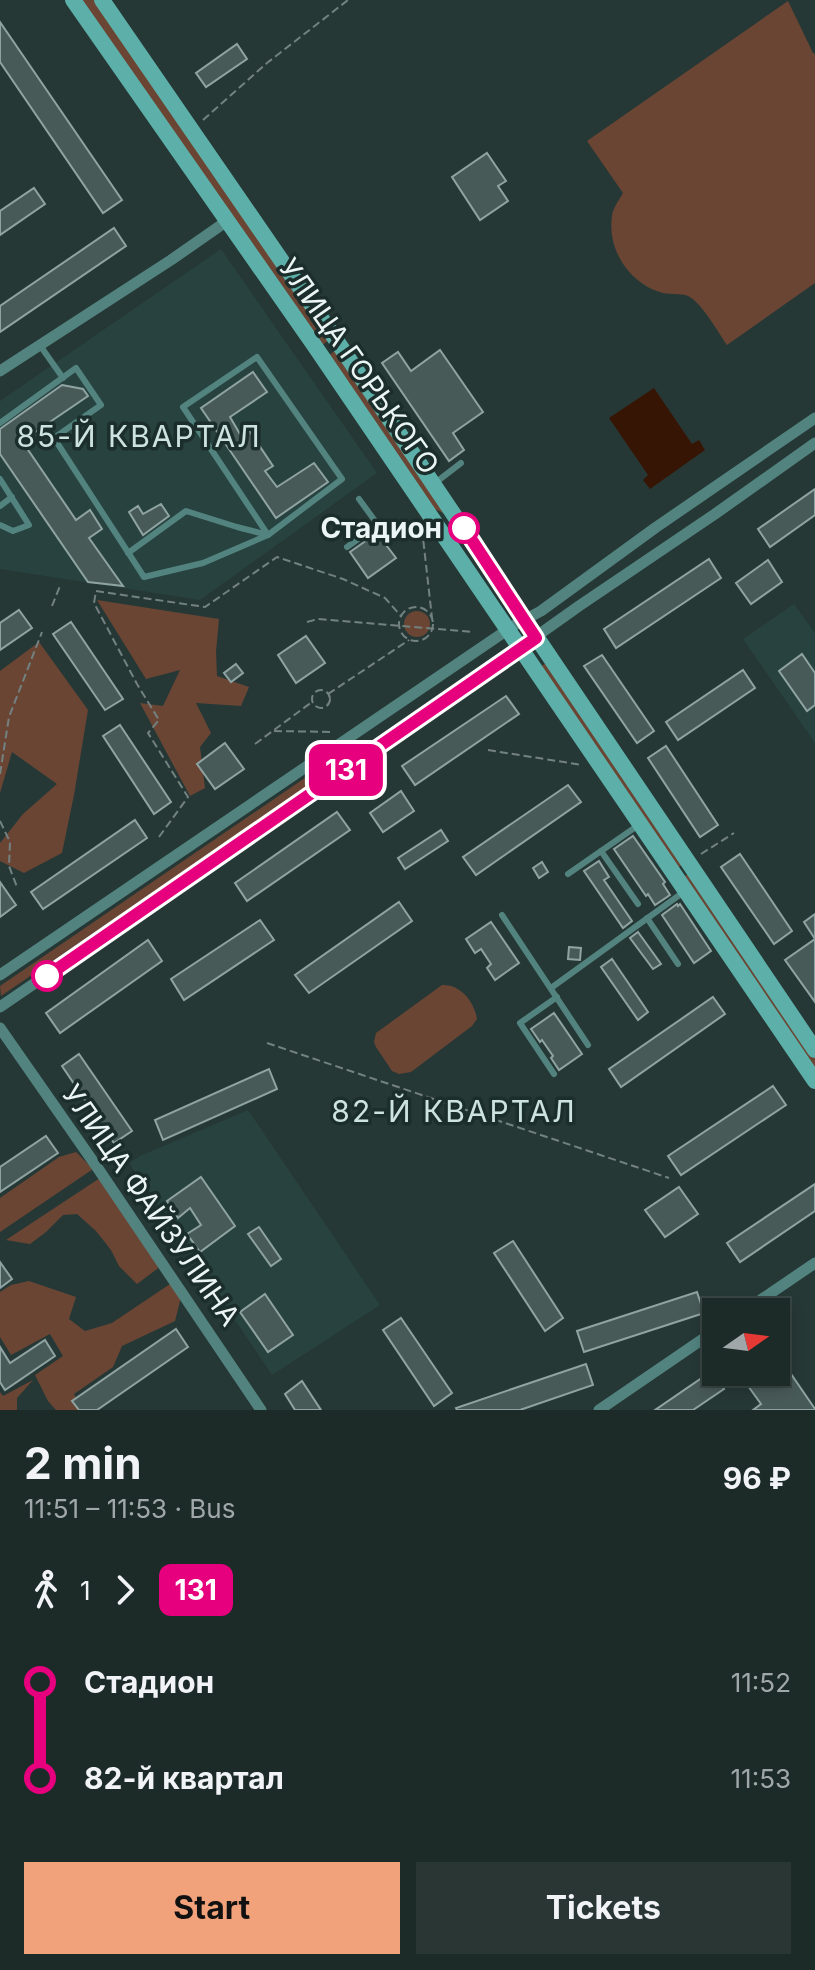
<!DOCTYPE html>
<html lang="en">
<head>
<meta charset="utf-8">
<style>
  body { margin:0; font-family:Inter,sans-serif; background:#293634; color:#f1f3f6; height:100vh; display:flex; flex-direction:column; font-size:30px; white-space:nowrap }
  * { box-sizing:border-box; margin:0 }
  p { font-size:26px; color:#a0a7a8 }
  .icon { flex:none; width:44px; height:44px; fill:none; stroke:currentColor; stroke-width:2; stroke-linecap:round; stroke-linejoin:round }
  .map { position:relative; height:1410px; overflow:hidden }
  .side { display:flex; flex-direction:column; background:#1c2a28; flex:1 }
  .side>* { flex:none }
  .badge { padding:0 16px; border-radius:12px; font-size:28px; line-height:52px }
  .needle { width:52px; rotate:76deg }
  .controls { position:absolute; left:702px; top:1298px; display:grid; gap:16px }
  .controls a { display:grid; place-items:center; width:88px; height:88px; border-radius:0px; background:#1c2a28; box-shadow:0 4px 12px #0003,0 0 0 2px #3a4645; font-size:40px }
  .map>.badge { position:absolute; translate:-50% -50%; box-shadow:0 0 0 4px #fff }
  .legs { display:flex; align-items:center; gap:12px; height:88px; padding:0 24px; font-size:26px }
  .legs p { margin-inline-start:auto }
  .overview { display:flex; align-items:center; justify-content:space-between; height:136px; padding:0 24px }
  h1 { font-size:44px; font-weight:700; line-height:60px }
  .button { display:flex; gap:16px; margin-top:auto; padding:16px 24px }
  .button a { flex:1; height:92px; border-radius:0px; background:#f1a27b; color:#111; font-size:32px; font-weight:700; line-height:92px; text-align:center }
  .button a+a { background:#293634; color:#f1f3f6 }
  ul { padding:0 24px; list-style:none }
  li { display:flex; align-items:center; gap:28px; height:96px; font-size:30px }
  li i { display:grid; place-items:center; width:12px; height:100%; margin:0 10px; background:currentColor }
  li i::after { content:''; width:20px; height:20px; margin:-10px; border:6px solid; border-radius:50%; background:#1c2a28 }
  li p { margin-inline-start:auto }
  li:first-child i { background:linear-gradient(#0000 50%,currentColor 0) }
  li:last-child i { background:linear-gradient(currentColor 50%,#0000 0) }
  .map>svg:first-child { display:block }
  .built { fill:#27423f }
  .green { fill:#6a4534 }
  .water { fill:#371504 }
  .building { fill:#485a58; stroke:#8fa4a2; stroke-width:2 }
  .lines { fill:none; stroke-linecap:round; stroke-linejoin:round }
  .path { stroke:#738280; stroke-width:2; stroke-dasharray:8 4; stroke-linecap:butt }
  .lane { stroke:#52837f; stroke-width:6 }
  .street { stroke:#52837f; stroke-width:11 }
  .secondary { stroke:#5db0a9; stroke-width:16 }
  .line-1-casing { stroke:#fff; stroke-width:18 }
  .line-1 { stroke:#e6007e; stroke-width:12 }
  .stop-1-dot { fill:#fff; stroke:#e6007e; stroke-width:4 }
  .labels { text-anchor:middle; stroke-width:7; stroke-linejoin:round; paint-order:stroke }
  .street-label { font-size:28px; fill:#ebf6f4; stroke:#1c2e2c }
  .stop-label { font-size:28px; font-weight:bold; fill:#ebf6f4; stroke:#1c2e2c; text-anchor:end }
  .neighbourhood-label { font-size:30px; letter-spacing:2px; fill:#cde3e1; stroke:#1c2e2c }
</style>
</head>
<body>
<div class="map">
<svg width="815" height="1410" viewBox="0 0 815 1410">
  <rect width="100%" height="100%" fill="#263836"/>
  <g class="built">
    <path d="M221,249L377,473L200,600L0,569V401Z"/>
    <path d="M794,604L815,633V743L743,639Z"/>
    <path d="M248,1110L380,1305L272,1375L129,1163L140,1156Z"/>
  </g>
  <g class="green">
    <path d="M81,0H94L329,340L321,346Z"/>
    <path d="M788,1L813,53L815,54V283L727,345C718,332 702,303 688,296C680,293 670,295 663,293C629,284 607,249 612,216C613,208 619,200 623,193L587,141Z"/>
    <path d="M336,350L445,514L433,508L328,356Z"/>
    <path d="M97,600L219,619L216,652L217,676L249,687L241,706L196,703L211,733L200,747L205,788L190,796L140,703L163,706L180,670L146,679Z"/>
    <circle cx="417" cy="624" r="13"/>
    <path d="M39,642L88,710L74,795L62,853L24,873L0,861V843L23,814L57,784L12,752L0,793V671Z"/>
    <path d="M546,663L682,865L676,869L540,667Z"/>
    <path d="M359,741L364,749L333,770L328,762Z"/>
    <path d="M318,769L323,776L1,996L0,986Z"/>
    <path d="M688,874L815,1058V1071L683,877Z"/>
    <path d="M442,985C460,984 474,1001 477,1019L472,1026L411,1072L399,1074L392,1071L376,1047L374,1042L376,1033Z"/>
    <path d="M76,1152L93,1169L0,1232V1198L59,1157Z"/>
    <path d="M100,1178L161,1266L137,1284L119,1266L111,1250L96,1231L77,1214L63,1215L46,1232L30,1244L6,1240Z"/>
    <path d="M29,1281L76,1297L69,1319L85,1331L112,1323L170,1284L181,1297L175,1321L122,1346L113,1367L74,1394L82,1410H56L48,1401L35,1375L63,1356L50,1334L11,1355L0,1337V1292L11,1285Z"/>
    <path d="M33,1380L17,1398V1410H0V1392L3,1396Z"/>
  </g>
  <path class="water" d="M654,388L692,444L699,440L705,450L650,489L643,480L648,475L609,418Z"/>
  <g class="building">
    <path d="M0,22L122,200L103,213L0,62Z"/>
    <path d="M237,44L247,59L206,87L196,73Z"/>
    <path d="M487,153L506,181L498,186L508,201L480,220L452,177Z"/>
    <path d="M34,188L45,204L0,235V211Z"/>
    <path d="M114,228L126,246L0,332V306Z"/>
    <path d="M440,350L483,412L453,433L464,450L449,461L382,363L398,352L411,371Z"/>
    <path d="M253,372L267,392L230,417L240,434L248,429L273,466L265,471L277,487L314,463L328,482L276,518L201,408Z"/>
    <path d="M62,385L83,389L88,396L22,441L76,520L90,510L102,529L89,538L123,586L88,582L0,454V429Z"/>
    <path d="M815,489V515L770,547L758,529Z"/>
    <path d="M161,504L169,516L143,535L129,512L138,506L143,514Z"/>
    <path d="M377,533L396,558L368,578L350,552Z"/>
    <path d="M709,559L721,578L616,648L604,629Z"/>
    <path d="M768,560L782,582L751,604L736,583Z"/>
    <path d="M19,610L32,628L0,650V623Z"/>
    <path d="M71,622L123,699L105,710L53,634Z"/>
    <path d="M306,636L325,663L296,683L278,655Z"/>
    <path d="M802,654L815,673V705L807,711L779,671Z"/>
    <path d="M602,655L654,731L637,743L584,666Z"/>
    <path d="M236,664L243,673L231,682L224,673Z"/>
    <path d="M743,670L755,688L678,740L666,722Z"/>
    <path d="M506,696L519,714L415,785L402,766Z"/>
    <path d="M120,725L171,802L154,814L103,736Z"/>
    <path d="M225,743L244,769L215,789L197,764Z"/>
    <path d="M666,746L718,825L700,837L648,758Z"/>
    <path d="M568,785L581,802L476,875L463,857Z"/>
    <path d="M401,791L414,811L383,832L370,813Z"/>
    <path d="M337,812L350,830L247,901L235,883Z"/>
    <path d="M135,820L147,838L43,909L31,892Z"/>
    <path d="M441,830L448,841L405,869L398,858Z"/>
    <path d="M633,836L665,882L663,884L670,895L655,905L648,894L646,896L614,849Z"/>
    <path d="M740,854L792,931L774,944L721,867Z"/>
    <path d="M599,861L609,877L604,880L632,921L623,928L584,871Z"/>
    <path d="M542,862L548,872L539,878L533,868Z"/>
    <path d="M0,882L16,905L0,917Z"/>
    <path d="M399,902L412,921L309,993L295,975Z"/>
    <path d="M677,904L678,906L680,904L711,951L694,963L662,915Z"/>
    <path d="M815,914V939L804,922Z"/>
    <path d="M260,920L274,940L184,1000L171,979Z"/>
    <path d="M491,922L519,963L495,980L487,968L491,964L481,949L475,953L466,939Z"/>
    <path d="M638,932L661,964L653,969L630,938Z"/>
    <path d="M815,939V1002L785,960Z"/>
    <path d="M148,940L162,961L60,1033L46,1013Z"/>
    <path d="M569,947L581,948L580,960L568,959Z"/>
    <path d="M612,959L648,1012L638,1020L601,967Z"/>
    <path d="M713,997L725,1014L621,1087L609,1069Z"/>
    <path d="M554,1013L582,1054L559,1070L551,1058L553,1056L542,1040L540,1042L531,1029Z"/>
    <path d="M79,1054L132,1131L114,1143L62,1066Z"/>
    <path d="M269,1069L277,1089L163,1140L155,1120Z"/>
    <path d="M773,1086L786,1105L681,1175L668,1156Z"/>
    <path d="M46,1136L58,1153L0,1192V1167Z"/>
    <path d="M201,1177L235,1226L200,1252L187,1234L201,1225L190,1208L178,1218L167,1201Z"/>
    <path d="M815,1184V1211L740,1262L727,1243Z"/>
    <path d="M679,1187L698,1214L665,1237L645,1210Z"/>
    <path d="M259,1227L281,1259L271,1266L248,1234Z"/>
    <path d="M513,1241L563,1318L545,1331L494,1253Z"/>
    <path d="M0,1262L12,1279L0,1288Z"/>
    <path d="M697,1292L704,1313L584,1352L577,1331Z"/>
    <path d="M265,1294L293,1335L268,1352L240,1312Z"/>
    <path d="M401,1318L452,1393L434,1406L383,1330Z"/>
    <path d="M176,1329L188,1347L97,1410H79L72,1401Z"/>
    <path d="M45,1340L55,1356L5,1390L0,1382V1347L10,1363Z"/>
    <path d="M776,1352L815,1409V1410H753L761,1404L738,1372H776Z"/>
    <path d="M586,1364L593,1385L520,1410H457L456,1408Z"/>
    <path d="M712,1371L724,1389L693,1410H655Z"/>
    <path d="M302,1381L321,1410H295L285,1394Z"/>
  </g>
  <g class="lines">
    <g class="path">
      <path d="M203,120L267,63L348,0"/>
      <path d="M422,529L432,618"/>
      <path d="M52,606L60,586"/>
      <circle cx="416" cy="624" r="17"/>
      <path d="M307,622L318,619L474,632"/>
      <circle cx="321" cy="699" r="9"/>
      <path d="M328,694L409,640"/>
      <path d="M274,731L332,732"/>
      <path d="M255,744L312,702"/>
      <path d="M488,750L582,765"/>
      <path d="M0,774L9,717L42,632"/>
      <path d="M0,821L10,842L9,866L17,887"/>
      <path d="M159,837L188,797L148,733L159,720L137,684L94,603L96,591L205,607L277,557L343,579L385,598L401,616"/>
      <path d="M701,854L734,833"/>
      <path d="M267,1043L669,1178"/>
    </g>
    <g class="lane">
      <path d="M39,344L63,378"/>
      <path d="M0,423L76,368L101,405L54,438L144,577L203,563L268,535L342,479L257,357L183,407L268,535"/>
      <path d="M0,479L29,525L13,531L0,525"/>
      <path d="M435,483L461,463"/>
      <path d="M0,506L12,497"/>
      <path d="M378,525L386,536"/>
      <path d="M347,547L378,525L359,499"/>
      <path d="M128,553L186,511L237,527L268,535"/>
      <path d="M318,759L332,779"/>
      <path d="M601,851L638,904"/>
      <path d="M568,874L640,824"/>
      <path d="M502,915L588,1045"/>
      <path d="M647,918L678,964"/>
      <path d="M551,988L685,891"/>
      <path d="M554,1074L520,1023L557,997"/>
    </g>
    <g class="street">
      <path d="M0,371L171,260L227,221"/>
      <path d="M0,975L513,626L541,611L655,528L815,418"/>
      <path d="M0,1007L372,753L579,606L715,514L815,443"/>
      <path d="M0,1028L99,1170L261,1410"/>
      <path d="M743,1312L815,1263"/>
      <path d="M599,1410L716,1330"/>
    </g>
    <g class="secondary">
      <path d="M73,0L314,345L815,1081"/>
      <path d="M102,0L332,334L815,1050"/>
    </g>
  </g>
  <g class="lines">
    <g class="line-1-casing">
      <path id="line-1" d="M47,976L536,638L464,528"/>
    </g>
    <use href="#line-1" class="line-1"/>
  </g>
  <g class="stop-1-dot">
    <circle cx="464" cy="528" r="14"/>
    <circle cx="47" cy="976" r="14"/>
  </g>
  <g class="labels">
    <g class="street-label">
      <text transform="translate(359 366) rotate(55)" y="10">УЛИЦА ГОРЬКОГО</text>
      <text transform="translate(151 1205) rotate(55)" y="10">УЛИЦА ФАЙЗУЛИНА</text>
    </g>
    <g class="stop-label">
      <text x="442" y="538">Стадион</text>
    </g>
    <g class="neighbourhood-label">
      <text x="139" y="447">85-Й КВАРТАЛ</text>
      <text x="454" y="1122">82-Й КВАРТАЛ</text>
    </g>
  </g>
</svg>
<div class="controls">
<a><svg class="needle" viewBox="-14 -14 28 28"><path d="M0-13l5 13h-10z" fill="#e53935"/><path d="M0 13l5-13h-10z" fill="#a0a7a8"/></svg></a>
</div>
<b class="badge" style="left:346px;top:770px;background:#e6007e;color:#fff">131</b>
</div>
<section class="side">
<div class="overview"><div><h1>2 min</h1><p>11:51 – 11:53 · Bus</p></div><b>96 ₽</b></div>
<div class="legs"><svg class="icon" aria-label="walk" viewBox="0 0 24 24"><circle cx="13" cy="4" r="2"/><path d="M13 8l-2 6 4 7M11 14l-3 7M7 12l3-4h3l4 4"/></svg>1<svg class="icon" aria-label="forward" viewBox="0 0 24 24"><path d="M9 5l7 7-7 7"/></svg><b class="badge" style="background:#e6007e;color:#fff">131</b></div>
<ul>
<li><i style="color:#e6007e"></i><b>Стадион</b><p>11:52</p></li>
<li><i style="color:#e6007e"></i><b>82-й квартал</b><p>11:53</p></li>
</ul>
<div class="button"><a>Start</a><a>Tickets</a></div>
</section>
</body>
</html>
